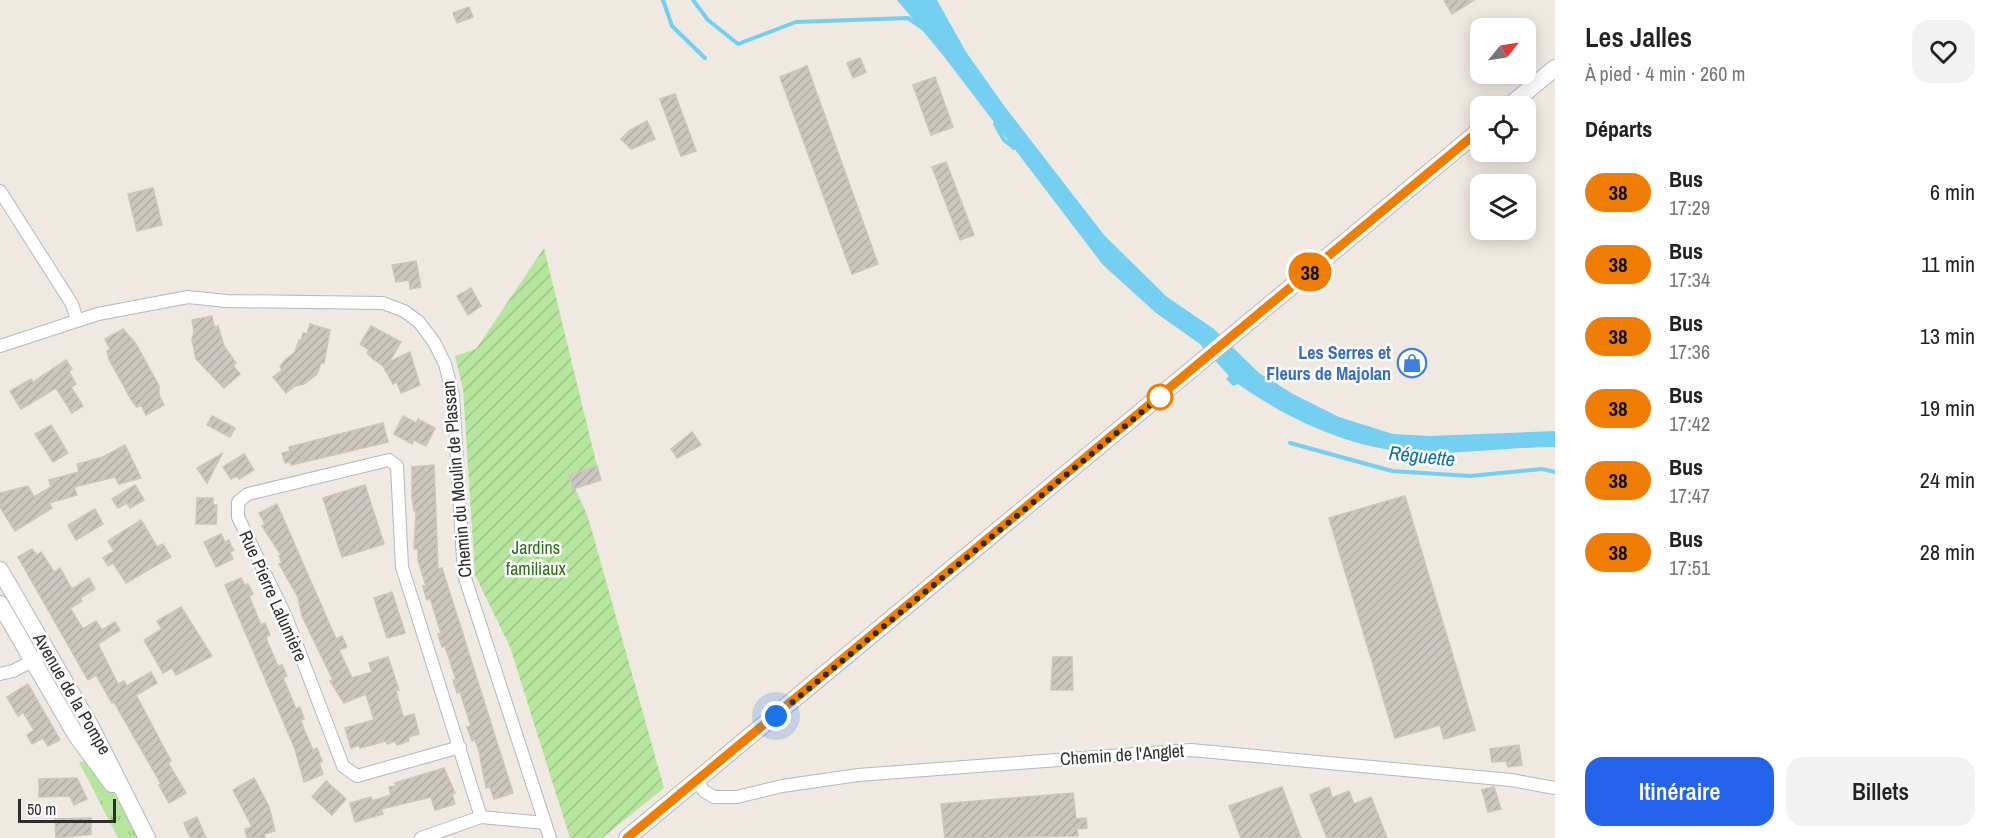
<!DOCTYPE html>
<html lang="fr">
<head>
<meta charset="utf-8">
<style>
  body { margin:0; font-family:"Archivo Narrow",sans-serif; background:#f2f2f2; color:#222; height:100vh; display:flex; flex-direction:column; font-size:22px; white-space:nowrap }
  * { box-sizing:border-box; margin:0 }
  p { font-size:20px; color:#767676 }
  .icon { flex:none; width:33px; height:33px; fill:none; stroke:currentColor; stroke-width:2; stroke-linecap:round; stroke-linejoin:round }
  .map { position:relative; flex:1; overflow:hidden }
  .details { display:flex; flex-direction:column; background:#fff; width:450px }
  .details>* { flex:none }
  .badge { padding:0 12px; border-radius:20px; font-size:21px; line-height:39px }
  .needle { width:39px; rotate:60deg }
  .fabs { position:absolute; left:1470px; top:18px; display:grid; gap:12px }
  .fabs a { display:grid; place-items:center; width:66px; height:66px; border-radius:12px; background:#fff; box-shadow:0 3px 15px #0003; font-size:30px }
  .scale { position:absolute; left:18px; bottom:15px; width:98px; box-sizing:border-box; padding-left:6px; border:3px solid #2e2e2e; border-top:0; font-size:16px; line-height:21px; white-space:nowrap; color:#2e2e2e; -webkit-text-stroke:4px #fff; paint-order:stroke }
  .you { position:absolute; width:30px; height:30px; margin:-15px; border:4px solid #fff; border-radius:50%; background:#1a73e8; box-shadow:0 0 0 9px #1a73e833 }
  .map>.badge { position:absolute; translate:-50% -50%; box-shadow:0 0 0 3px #fff }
  h2 { padding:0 30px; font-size:22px; line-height:54px }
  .round { display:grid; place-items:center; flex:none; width:63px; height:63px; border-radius:18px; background:#f2f2f2 }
  .headline { display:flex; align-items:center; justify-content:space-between; height:102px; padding:0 30px }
  h1 { font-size:28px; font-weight:600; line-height:45px }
  .cta { display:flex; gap:12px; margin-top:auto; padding:12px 30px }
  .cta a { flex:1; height:69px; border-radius:18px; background:#2563eb; color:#fff; font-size:24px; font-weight:600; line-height:69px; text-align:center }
  .cta a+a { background:#f2f2f2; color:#222 }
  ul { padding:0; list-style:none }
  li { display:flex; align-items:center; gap:18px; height:72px; padding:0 30px }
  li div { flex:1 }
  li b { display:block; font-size:22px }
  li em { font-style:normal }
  li .badge { min-width:66px; font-weight:700; text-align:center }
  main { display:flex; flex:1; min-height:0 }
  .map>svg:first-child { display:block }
  .grass { fill:url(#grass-tufts) }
  .garden { fill:url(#garden-furrows) }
  .water { fill:#75cff0 }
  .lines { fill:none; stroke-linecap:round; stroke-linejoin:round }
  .stream { stroke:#75cff0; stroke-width:4 }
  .building { fill:url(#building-hatch); stroke:#cbc5ba; stroke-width:1.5 }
  .street-casing { stroke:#b4b7c1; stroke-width:14 }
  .secondary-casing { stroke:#b4b7c1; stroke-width:18 }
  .street { stroke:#fff; stroke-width:12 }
  .secondary { stroke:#fff; stroke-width:16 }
  .line-casing { stroke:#fff; stroke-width:14 }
  .line { stroke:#ee7d01; stroke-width:9 }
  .walk { stroke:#2e2e2e; stroke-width:6; stroke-dasharray:0 10.8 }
  .stop-dot { fill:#fff; stroke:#ee7d01; stroke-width:3 }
  .labels { text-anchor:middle; stroke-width:5; stroke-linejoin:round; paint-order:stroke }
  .shop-label { font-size:18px; font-weight:bold; fill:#366cbe; stroke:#fff; text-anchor:end }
  .street-label { font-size:18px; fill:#2e2e2e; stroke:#fff }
  .park-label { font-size:18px; fill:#2c6e1b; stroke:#fff }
  .water-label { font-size:20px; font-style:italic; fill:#0d6fa3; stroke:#fff }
</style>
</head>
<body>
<main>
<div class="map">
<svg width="1555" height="838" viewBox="0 0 1555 838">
  <defs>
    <pattern id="grass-tufts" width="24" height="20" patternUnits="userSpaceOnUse" patternTransform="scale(1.5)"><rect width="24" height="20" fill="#b6e59e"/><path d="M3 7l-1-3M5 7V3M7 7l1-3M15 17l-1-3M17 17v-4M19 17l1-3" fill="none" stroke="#9dc588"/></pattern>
    <pattern id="garden-furrows" width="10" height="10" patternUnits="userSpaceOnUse" patternTransform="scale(1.5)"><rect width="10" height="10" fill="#b6e59e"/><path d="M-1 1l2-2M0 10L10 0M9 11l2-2" fill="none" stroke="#9dc588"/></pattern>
    <pattern id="building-hatch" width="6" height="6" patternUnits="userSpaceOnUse" patternTransform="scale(1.5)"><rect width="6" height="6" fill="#cbc7bf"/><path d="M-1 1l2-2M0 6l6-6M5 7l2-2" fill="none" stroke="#afaba4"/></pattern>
  </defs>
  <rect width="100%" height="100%" fill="#efe9e1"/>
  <path class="grass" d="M85,761L114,794L140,838H118L79,762Z"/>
  <path class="garden" d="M544,248L597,466L569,475L588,517L664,788L602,838H570L510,647L475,575L463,389L455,356L476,349Z"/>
  <path class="water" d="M897,0H937L966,52L1005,107L1104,235L1167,297L1214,329L1259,373L1293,394L1339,417L1393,434L1430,436L1555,431V447C1510,447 1466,454 1421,453C1357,451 1290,421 1238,384L1233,386L1226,379L1229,376L1200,344L1156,313L1103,265L942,54Z"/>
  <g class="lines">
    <g class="stream">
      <path d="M663,0L672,26L705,58"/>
      <path d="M693,0L708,20L738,44L796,22L908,18L924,29"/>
      <path d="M995,124L1004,140L1014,148"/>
      <path d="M1290,443L1392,471L1470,476L1542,469L1555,472"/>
    </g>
  </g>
  <g class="building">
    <path d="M1444,0H1474L1452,14Z"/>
    <path d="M469,7L473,17L457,23L453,13Z"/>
    <path d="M860,58L866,72L853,78L847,63Z"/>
    <path d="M807,66L878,264L852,274L780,77Z"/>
    <path d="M935,77L953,127L931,135L913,85Z"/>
    <path d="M675,94L696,151L681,156L660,99Z"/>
    <path d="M647,121L655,139L631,149L621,139L630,130Z"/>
    <path d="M946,162L974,235L960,240L932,167Z"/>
    <path d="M153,188L162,225L137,231L128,194Z"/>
    <path d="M416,261L421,287L410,289L409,280L396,282L392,265Z"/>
    <path d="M471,288L481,306L468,315L457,296Z"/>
    <path d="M212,316L214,327L218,326L224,346L236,363L233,366L240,374L224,388L196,359L192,340L194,332L192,320Z"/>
    <path d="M310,324L330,330L324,363H321L317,374L304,384L295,386L286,393L273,377L282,370L280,366L285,360L295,352L299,340L301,341L303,333L307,334Z"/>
    <path d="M371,326L401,342L389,362L410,352L420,385L401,393L397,382L393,384L383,366L373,359L367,353L369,350L360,344Z"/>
    <path d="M123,329L136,344L159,386V395L164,405L146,415L141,405L137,407L132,401L109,359L107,351L110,349L105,339Z"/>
    <path d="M66,360L72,369L69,372L76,384L71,387L83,406L72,413L56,388L21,409L10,391L31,379L33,382Z"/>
    <path d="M212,416L235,428L230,437L207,425Z"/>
    <path d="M403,416L416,423L418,419L435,428L426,446L414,440L412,444L394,434Z"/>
    <path d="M383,423L388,442L291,465L290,462L285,463L282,453L290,451L289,447Z"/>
    <path d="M51,425L68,453L53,462L35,434Z"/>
    <path d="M692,432L701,445L677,458L671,449Z"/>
    <path d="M125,445L141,478L119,484L115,477L74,487L77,495L49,503L52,508L15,531L0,507V493L28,486L34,497L51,487L49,480L79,472L77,464L103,457Z"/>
    <path d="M222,454L207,483L197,468Z"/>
    <path d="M244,454L254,470L239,479L237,476L231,479L223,467Z"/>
    <path d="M434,465L438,569L442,568L513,793L494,799L490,787L486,788L479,751L475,740L472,741L467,727L471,726L460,692L457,693L453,680H456L445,646L442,647L440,641L438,634L441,633L430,598L427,600L425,594L423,586H426L418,560V549H414L416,511H414L412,497V467Z"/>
    <path d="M597,466L601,480L573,489L569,475Z"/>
    <path d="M135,485L144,500L130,508L127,503L118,508L112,499Z"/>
    <path d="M365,485L384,544L342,557L323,498Z"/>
    <path d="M1405,496L1475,730L1444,739L1440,725L1395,738L1329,518Z"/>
    <path d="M197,498H213V505H217L216,524H196Z"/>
    <path d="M277,504L336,639L342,636L347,647L339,650L352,678L372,672L369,663L388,657L399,690L396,691L403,717L414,714L419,734L408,737L409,741L397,745L395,741L387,744L386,741L360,748L359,745L351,748L345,728L374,720L366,694L344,703L330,681L333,680L302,616L298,597L279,564L282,563L279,556L281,555L262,526L265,524L259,513Z"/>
    <path d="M95,509L103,524L76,540L68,525Z"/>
    <path d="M141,520L157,547L163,544L171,557L126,583L113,563L108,566L103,558L114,551L108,541Z"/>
    <path d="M221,534L225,542L229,540L231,546L234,550L230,552L233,559L216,567L204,542Z"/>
    <path d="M32,549L37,555L41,552L54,572L60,568L72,589L89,578L95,589L80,598L82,601L70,608L83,629L96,621L102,630L115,622L120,630L98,644L118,684L124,681L127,686L151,672L157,683L136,695L171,761L168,763L186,793L169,803L159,785L161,784L114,702L112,703L96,675L88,680L18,557Z"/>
    <path d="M241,578L245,585L248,584L253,594L249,596L252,603L261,625L265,623L270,635L266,637L268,643L278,666L282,665L287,676L283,678L296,709L300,707L304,719L301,720L303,727L313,750L317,748L322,761L319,763L323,774L304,782L295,749L225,585Z"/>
    <path d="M392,592L405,633L387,638L374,598Z"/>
    <path d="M181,607L212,656L176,675L172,668L163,673L144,640L162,629L157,621Z"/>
    <path d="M1053,657H1072L1073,690H1051Z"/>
    <path d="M28,684L60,740L48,746L43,738L32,744L27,735L34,730L23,712L18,716L7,697Z"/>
    <path d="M1519,745L1522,765L1508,767L1506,761L1492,762L1490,749Z"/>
    <path d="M444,768L455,793L452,794L455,804L435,810L431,797L381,809L383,814L355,822L350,803L371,797L372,801L391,795L389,787L396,786L395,783Z"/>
    <path d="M77,778L87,799L74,805L70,796L39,797V779Z"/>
    <path d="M254,778L269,807L275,831L264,834L265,838H247L245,829L252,827L233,790Z"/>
    <path d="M326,781L346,799L332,815L312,797Z"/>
    <path d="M1282,787L1301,838H1241L1229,806Z"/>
    <path d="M1329,787L1332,798L1349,791L1354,804L1371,797L1387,838H1327L1310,795Z"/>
    <path d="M1494,787L1501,809L1488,812L1482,790Z"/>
    <path d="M1073,793L1076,819L1086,818L1087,828L1077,829L1078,836L945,838L941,804Z"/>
    <path d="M197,817L206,838H191L187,831L184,823Z"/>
    <path d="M91,818V834L56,838L55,819Z"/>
  </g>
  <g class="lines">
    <g class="street-casing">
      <g id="street">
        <path d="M0,191L72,304L77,320"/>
        <path d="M0,346L98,314L188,297L226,301L383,303L404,311L419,322L434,342L445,364L453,395L464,575L550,838"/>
        <path d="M0,674L13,671L40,657"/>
        <path d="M460,747L357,776L343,766L286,617L238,517V502L248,494L389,460L397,466L402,567L481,817L545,823"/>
        <path d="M696,780L704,791L714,797H737L782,786L858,775L1191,750L1511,780L1555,788"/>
        <path d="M421,838L481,817"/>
      </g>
    </g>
    <g class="secondary-casing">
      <g id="secondary">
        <path d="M1509,106L1555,68"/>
        <path d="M0,570L91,727L147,838"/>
        <path d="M0,604L76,735L112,784"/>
        <path d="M627,838L1480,130"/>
      </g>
    </g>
    <use href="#street" class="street"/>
    <use href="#secondary" class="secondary"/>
  </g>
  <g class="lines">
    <g class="line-casing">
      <path id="line" d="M627,838L1480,130"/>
    </g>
    <use href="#line" class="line"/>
    <path class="walk" d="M776,716L1160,397"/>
  </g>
  <defs>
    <g id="shop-ring" transform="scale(1.5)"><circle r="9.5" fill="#fff" stroke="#3f7fe0" stroke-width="1.5"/><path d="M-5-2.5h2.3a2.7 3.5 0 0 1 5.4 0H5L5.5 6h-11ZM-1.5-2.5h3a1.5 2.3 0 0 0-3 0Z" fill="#3f7fe0"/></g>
  </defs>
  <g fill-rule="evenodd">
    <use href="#shop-ring" x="1412" y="363"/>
  </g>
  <circle class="stop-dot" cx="1160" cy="397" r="12"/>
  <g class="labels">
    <g class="shop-label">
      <text x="1391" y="359">Les Serres et<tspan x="1391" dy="21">Fleurs de Majolan</tspan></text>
    </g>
    <g class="street-label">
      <text transform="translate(457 479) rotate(-95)" y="6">Chemin du Moulin de Plassan</text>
      <text transform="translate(273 596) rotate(66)" y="6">Rue Pierre Lalumière</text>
      <text transform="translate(72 694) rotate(60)" y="6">Avenue de la Pompe</text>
      <text transform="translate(1122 755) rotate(-4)" y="6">Chemin de l'Anglet</text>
    </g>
    <g class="park-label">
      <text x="536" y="554">Jardins<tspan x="536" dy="21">familiaux</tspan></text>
    </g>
    <g class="water-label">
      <text transform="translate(1422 456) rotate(6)" y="7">Réguette</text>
    </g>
  </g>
</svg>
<div class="fabs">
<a><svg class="needle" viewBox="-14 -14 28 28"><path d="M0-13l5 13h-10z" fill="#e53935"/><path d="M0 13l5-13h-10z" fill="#767676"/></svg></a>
<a><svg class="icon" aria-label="locate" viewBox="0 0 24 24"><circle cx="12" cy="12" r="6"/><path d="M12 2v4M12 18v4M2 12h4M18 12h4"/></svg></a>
<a><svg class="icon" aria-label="layers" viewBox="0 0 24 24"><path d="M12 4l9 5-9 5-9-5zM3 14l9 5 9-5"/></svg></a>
</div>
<div class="scale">50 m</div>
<div class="you" style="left:776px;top:716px"></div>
<b class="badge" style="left:1310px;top:272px;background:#ee7d01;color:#111">38</b>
</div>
<section class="details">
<div class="headline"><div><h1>Les Jalles</h1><p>À pied · 4 min · 260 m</p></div><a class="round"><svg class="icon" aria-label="heart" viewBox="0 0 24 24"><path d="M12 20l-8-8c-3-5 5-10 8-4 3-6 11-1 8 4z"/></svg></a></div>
<h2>Départs</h2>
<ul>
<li><span class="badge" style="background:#ee7d01;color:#111">38</span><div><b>Bus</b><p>17:29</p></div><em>6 min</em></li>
<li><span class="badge" style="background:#ee7d01;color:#111">38</span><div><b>Bus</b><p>17:34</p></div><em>11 min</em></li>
<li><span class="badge" style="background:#ee7d01;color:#111">38</span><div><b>Bus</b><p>17:36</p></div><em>13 min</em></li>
<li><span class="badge" style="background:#ee7d01;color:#111">38</span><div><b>Bus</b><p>17:42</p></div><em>19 min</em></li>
<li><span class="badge" style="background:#ee7d01;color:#111">38</span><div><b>Bus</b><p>17:47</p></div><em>24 min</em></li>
<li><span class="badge" style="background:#ee7d01;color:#111">38</span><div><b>Bus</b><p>17:51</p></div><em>28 min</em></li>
</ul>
<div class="cta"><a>Itinéraire</a><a>Billets</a></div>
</section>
</main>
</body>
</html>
